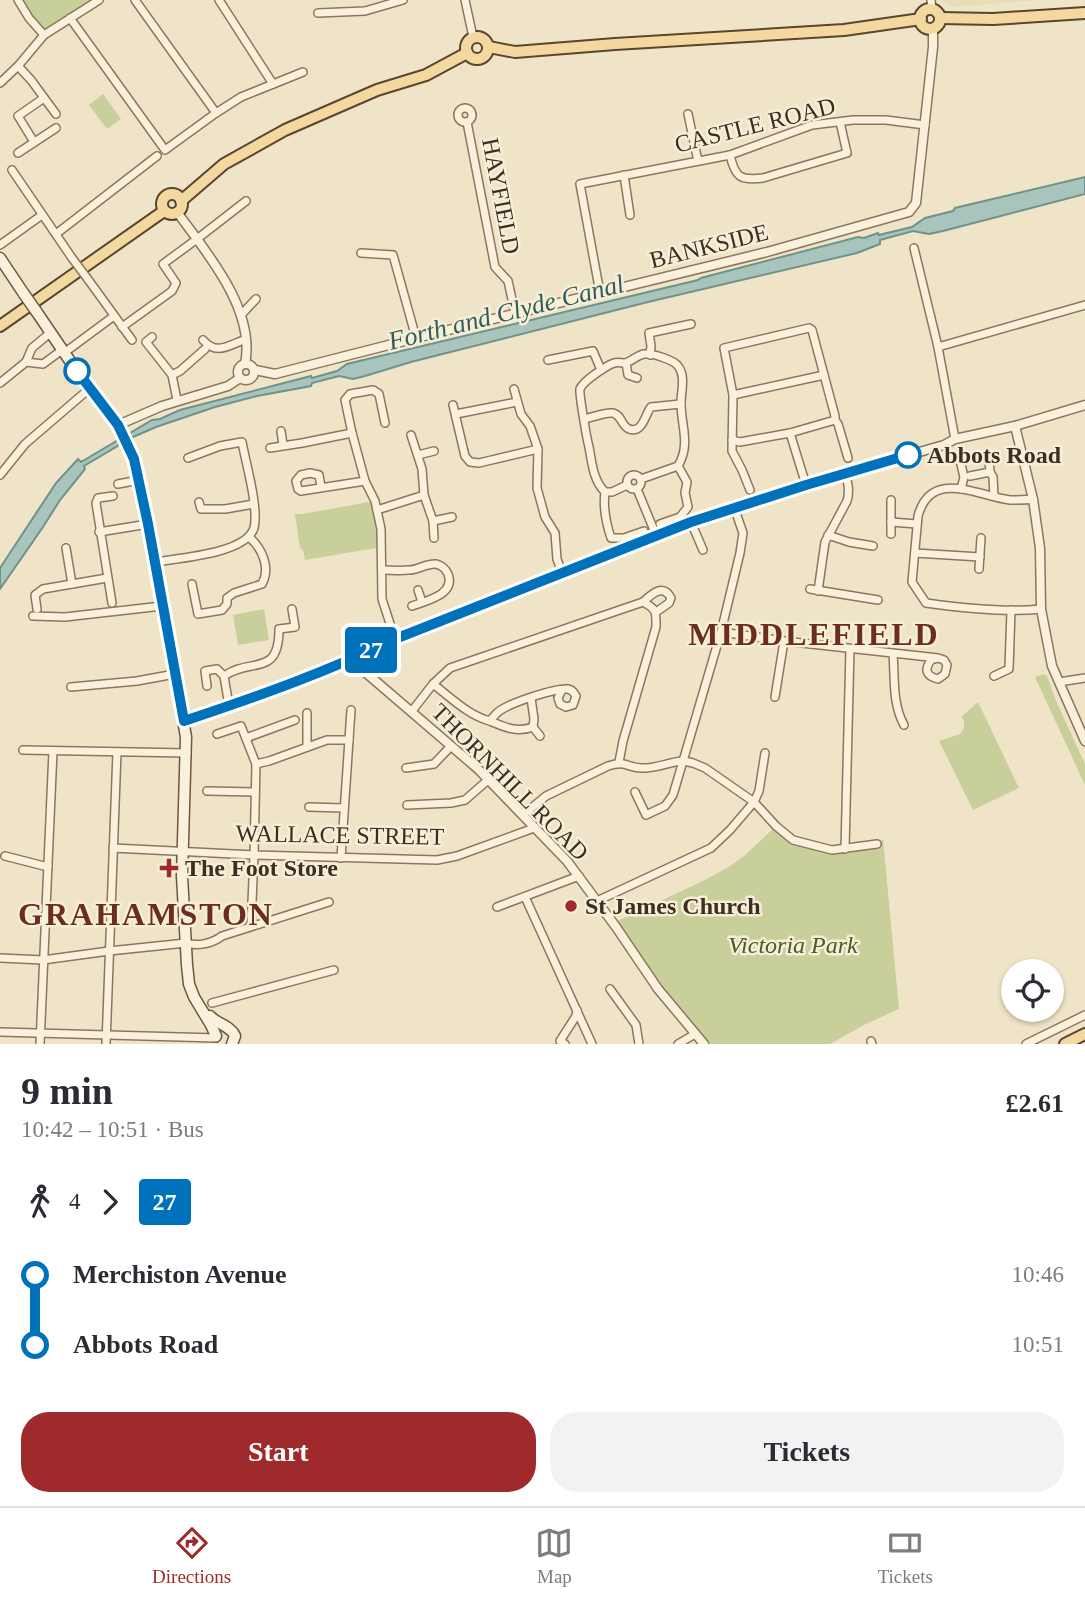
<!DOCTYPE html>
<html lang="en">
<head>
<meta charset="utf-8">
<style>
  body { margin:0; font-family:"Times New Roman",serif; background:#f2f2f3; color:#2b2b33; height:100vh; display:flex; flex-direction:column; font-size:26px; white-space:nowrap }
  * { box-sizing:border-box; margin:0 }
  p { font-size:23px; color:#7c7c81 }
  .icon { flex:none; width:38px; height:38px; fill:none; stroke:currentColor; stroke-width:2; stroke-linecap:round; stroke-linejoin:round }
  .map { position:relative; height:1044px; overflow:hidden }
  .sheet { display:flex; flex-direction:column; background:#fff; flex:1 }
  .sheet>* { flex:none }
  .badge { padding:0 14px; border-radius:5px; font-size:24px; line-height:46px }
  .controls { position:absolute; left:1001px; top:959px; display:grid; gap:14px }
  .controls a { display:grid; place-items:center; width:63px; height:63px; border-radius:50%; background:#fff; box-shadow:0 2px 5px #0004; font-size:35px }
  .map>.badge { position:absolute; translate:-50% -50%; box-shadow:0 0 0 4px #fff }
  .legs { display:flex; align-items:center; gap:10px; height:77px; padding:0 21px; font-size:23px }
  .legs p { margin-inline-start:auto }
  .head { display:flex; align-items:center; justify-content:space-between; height:119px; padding:0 21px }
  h1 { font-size:38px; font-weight:800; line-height:52px }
  .primary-button { display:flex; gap:14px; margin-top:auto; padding:14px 21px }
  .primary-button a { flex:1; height:80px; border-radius:28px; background:#9e2a2b; color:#fff; font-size:28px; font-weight:800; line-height:80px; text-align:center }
  .primary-button a+a { background:#f2f2f3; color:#2b2b33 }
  ul { padding:0 21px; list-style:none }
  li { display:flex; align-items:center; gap:24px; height:70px; font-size:26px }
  li i { display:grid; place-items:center; width:10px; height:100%; margin:0 9px; background:currentColor }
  li i::after { content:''; width:18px; height:18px; margin:-9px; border:5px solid; border-radius:50%; background:#fff }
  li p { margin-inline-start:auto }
  li:first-child i { background:linear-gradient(#0000 50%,currentColor 0) }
  li:last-child i { background:linear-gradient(currentColor 50%,#0000 0) }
  .tabs { display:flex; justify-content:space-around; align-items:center; height:98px; border-top:2px solid #e1e1e2; background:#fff; font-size:19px; color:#7c7c81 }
  .tabs a { display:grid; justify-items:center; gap:4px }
  .tabs .current { color:#9e2a2b }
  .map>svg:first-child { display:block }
  .farmland { fill:#e6deb5 }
  .green { fill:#c9cf9b }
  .water { fill:#a9c4bc; stroke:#6f938a; stroke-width:2 }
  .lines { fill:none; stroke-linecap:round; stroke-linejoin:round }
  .minor-casing { stroke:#8d765c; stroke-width:10 }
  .tertiary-casing { stroke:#8d765c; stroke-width:11 }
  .secondary-casing { stroke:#6f573f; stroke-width:13 }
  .primary-casing { stroke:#5b4430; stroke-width:14 }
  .minor { stroke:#faf1dc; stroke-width:7 }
  .tertiary { stroke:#faf1dc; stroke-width:8 }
  .secondary { stroke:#faf1dc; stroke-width:10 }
  .primary { stroke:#f3d9a0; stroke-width:10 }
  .minor-bridge-casing { stroke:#8d765c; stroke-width:10; stroke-linecap:butt }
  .secondary-bridge-casing { stroke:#6f573f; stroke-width:13; stroke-linecap:butt }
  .minor-bridge { stroke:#faf1dc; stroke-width:7 }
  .secondary-bridge { stroke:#faf1dc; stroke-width:10 }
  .line-1-casing { stroke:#fff; stroke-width:16 }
  .line-1 { stroke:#0072bc; stroke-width:10 }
  .stop-1-dot { fill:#fff; stroke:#0072bc; stroke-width:3.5 }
  .poi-dot { fill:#9e2a2b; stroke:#f7eed8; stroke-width:2.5 }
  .labels { text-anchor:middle; stroke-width:5; stroke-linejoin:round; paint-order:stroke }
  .street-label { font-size:24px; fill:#3d2e20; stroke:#f7eed8 }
  .stop-label { font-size:24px; font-weight:bold; fill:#3d2e20; stroke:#f7eed8; text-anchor:start }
  .poi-label { font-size:24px; font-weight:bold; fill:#3d2e20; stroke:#f7eed8; text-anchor:start }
  .park-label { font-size:24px; font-style:italic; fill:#4d5a26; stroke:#f7eed8 }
  .water-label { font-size:26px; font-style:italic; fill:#2f5d5a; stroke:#f7eed8 }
  .district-label { font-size:32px; font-weight:bold; letter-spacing:2px; fill:#6b2e1e; stroke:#f7eed8 }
</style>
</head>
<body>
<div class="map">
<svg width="1085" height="1044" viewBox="0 0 1085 1044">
  <rect width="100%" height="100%" fill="#f0e4c8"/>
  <path class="farmland" d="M944,0H1039L953,7L943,2Z"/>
  <g class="green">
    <path d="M18,0H99L44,35Z"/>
    <path d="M103,94L121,119L107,129L89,105Z"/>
    <path d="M375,501L382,547L305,560L303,550L300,548L295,514H302Z"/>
    <path d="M264,609L269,640L238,645L233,615Z"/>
    <path d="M1043,674L1047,676L1057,703L1085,764V785L1035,677Z"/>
    <path d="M978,702L1019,788L973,810L939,741L960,734L964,728V720L961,717Z"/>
    <path d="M776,826L793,840L832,850L877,844L883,839L899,1009L864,1025L830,1044H704L613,923L705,880L730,866L744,856Z"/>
  </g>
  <path class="water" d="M1085,177V194L943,231L929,234L913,231L880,240V244L857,253L648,302L411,362L365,376L353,379L339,376L312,383L311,386L257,396L215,407L156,427L133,437L84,466L85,469L60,500L43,527L0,589V568L56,483L78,459L81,462L152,420L160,419L180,410L311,376L312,378L337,371L347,364L698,280L701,278L858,237L864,238L878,233L879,235L883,234L912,227L925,218L953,211L955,208Z"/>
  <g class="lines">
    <g class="minor-casing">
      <g id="minor">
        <path d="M18,0L29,18L44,35"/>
        <path d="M135,0L216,113"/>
        <path d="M219,0L273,84"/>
        <path d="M465,0L473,37"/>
        <path d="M931,0L932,10"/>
        <path d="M318,13L365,11L403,0"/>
        <path d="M70,18L165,150L216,113L241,97L303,72"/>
        <path d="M18,66L31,80L56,114"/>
        <path d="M0,83L18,66L44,35L99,0"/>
        <circle cx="465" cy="115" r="7"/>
        <path d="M688,114L698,161"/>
        <path d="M467,122L495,267L508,281L515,313"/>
        <path d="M34,142L18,116L44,98"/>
        <path d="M18,153L56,128"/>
        <path d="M730,155C735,177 740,181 763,178L847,153L840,122"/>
        <path d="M12,170L72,258"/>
        <path d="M624,175L630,215"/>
        <path d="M56,234L157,156"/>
        <path d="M0,245L42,215"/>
        <path d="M914,248L938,347L955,439"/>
        <path d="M361,253L393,255L416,338"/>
        <path d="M87,278L132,340"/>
        <path d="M600,293L580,184L730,155L812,125L853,120H886L925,125"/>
        <path d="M241,315L256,299"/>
        <path d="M122,327L172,291L176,283L163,264L197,239L246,201"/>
        <path d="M50,333L32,348L26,362L43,364L62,350"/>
        <path d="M152,337L146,342L172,375L177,400"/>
        <path d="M203,340C217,356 229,345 246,339"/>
        <path d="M938,347L1085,305"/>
        <path d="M64,353L114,316"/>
        <path d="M650,355L651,346L649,333L691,324"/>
        <path d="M548,360L593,351L601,370"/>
        <path d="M626,363L628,375L637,378"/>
        <path d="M172,375L180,371L205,349"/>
        <path d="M0,383L26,362"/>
        <path d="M514,389L521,414L530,426L538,449L537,488L545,517L555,533L557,559L562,573"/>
        <path d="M733,395L824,375"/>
        <path d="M453,405L465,456L470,462L479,463L538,449"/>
        <path d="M456,414L517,402"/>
        <path d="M585,419C593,417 605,412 613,413C622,415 621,426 629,429C643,434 645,414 651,407L681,404"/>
        <path d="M835,420L838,424L848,458"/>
        <path d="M281,431L283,445"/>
        <path d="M352,433L365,481L375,501L381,529L382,599L395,639"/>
        <path d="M411,435L422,469L424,495L433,521L434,538"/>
        <path d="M732,440L740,442L790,433L806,485"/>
        <path d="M270,448L302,443L352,433L345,400L350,394L373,390L379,394L385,423"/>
        <path d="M418,455L434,451"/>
        <path d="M959,456L964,477L961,489"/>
        <path d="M989,460L990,472"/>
        <circle cx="634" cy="482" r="7"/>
        <path d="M0,475L25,444L89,389"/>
        <path d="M970,476L990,472L993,477L994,496"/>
        <path d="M118,484L139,480"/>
        <path d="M627,485L612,492H605C593,480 592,463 589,447C587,440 579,394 580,389C583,381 606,366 614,363C617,362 621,363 625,363C631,362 637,355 644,354C652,353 674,360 678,366C686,376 681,391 681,403C681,426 691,444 678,466L641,479"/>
        <path d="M321,487L319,475L310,473L301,475L296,481L298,489L301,491L365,481"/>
        <path d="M637,489L656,535"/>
        <path d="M750,490L742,470L732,451L733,395L724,348L809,328L812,330L835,416V420L790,433"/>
        <path d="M605,492C603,507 606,523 611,538H624L644,531"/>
        <path d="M1033,499C1026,500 1018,500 1010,500C978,496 931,468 918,516L912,582L926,603C962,608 1005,613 1041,609"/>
        <path d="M199,502L201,509H225L254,504"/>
        <path d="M377,510L424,495"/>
        <path d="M433,521L452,517"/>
        <path d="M691,522L703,550"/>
        <path d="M891,522L917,524"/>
        <path d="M660,524L680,517L688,507L685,493L687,482L678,466"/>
        <path d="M99,532L148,524"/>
        <path d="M891,534V500"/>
        <path d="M828,535L849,542L873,546"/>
        <path d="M66,548L72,584"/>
        <path d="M915,553L980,557"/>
        <path d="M155,562C178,558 246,554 254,528C259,508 246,464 242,442L220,446L188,458"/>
        <path d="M979,569L981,538"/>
        <path d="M382,570C391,570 400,571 409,570C418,570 427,563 436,564C441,565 446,569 448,574C456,595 425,601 412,606"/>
        <path d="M192,584L198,614L222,610L227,604V598L234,593L262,584C271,568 262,548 249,537"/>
        <path d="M810,589L878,600"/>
        <path d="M418,590L422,602"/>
        <path d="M818,591L825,542L847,501C850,491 848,483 845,473"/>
        <path d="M643,602C652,594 663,583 671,598L669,603L656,612"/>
        <path d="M112,603L96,503L98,498L113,496"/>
        <path d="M37,609L35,595L43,589L107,578"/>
        <path d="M33,616L65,617L162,606"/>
        <path d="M721,632L784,641L938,658L944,660L947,665L945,674L938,679C926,676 924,670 931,660L938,658"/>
        <path d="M893,654C895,678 892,703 904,725"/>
        <path d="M994,676L1009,669L1011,610"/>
        <path d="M1059,682L1085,678"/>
        <path d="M433,684C450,697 469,716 490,721C492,718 495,715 498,712C509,703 555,688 568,689C573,690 574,693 576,696L573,705L566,707L560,704L558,698L561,692"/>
        <path d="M207,686L205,671L217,669L224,676"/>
        <path d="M71,687L137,681L175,674"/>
        <path d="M775,697L784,641"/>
        <path d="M229,706L224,676C251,657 279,678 279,629L295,627L292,609"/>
        <path d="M412,711L433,684L450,668L643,602C657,609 656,612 656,627L623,741L619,762"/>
        <path d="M307,713V747"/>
        <path d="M490,721C504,727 517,733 533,727L534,719L531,698"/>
        <path d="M533,727L540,736"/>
        <path d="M217,734L241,726L256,764L254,855L251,926"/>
        <path d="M246,738L295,720"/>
        <path d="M23,750L187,753"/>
        <path d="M684,761L693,763L705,768L754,802L776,826L793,840L832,850L877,844"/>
        <path d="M256,764L269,761L327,740H349"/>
        <path d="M406,768L434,764L451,746"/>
        <path d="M207,791L255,792"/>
        <path d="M635,792L646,815L665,806L673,795L721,632L740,553L743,533L734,507"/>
        <path d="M407,805L451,803L465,800L488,780"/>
        <path d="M309,807L344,808"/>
        <path d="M523,815L546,796L608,766C627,760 627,768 642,768C655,769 669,762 682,761"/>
        <path d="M113,848L254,855L437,860L457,856L534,828"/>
        <path d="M845,849L850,649"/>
        <path d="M5,856L48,867"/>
        <path d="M341,858L351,710"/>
        <path d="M525,897L592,1044"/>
        <path d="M597,901L711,848L730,830L754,802L759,791L765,753"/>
        <path d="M497,907L579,876"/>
        <path d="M0,958L43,960L109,951L186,943C198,947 213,943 222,936L329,902"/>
        <path d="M610,989L636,1025L639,1044"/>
        <path d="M212,1003L334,970"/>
        <path d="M0,1032L216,1038"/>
        <path d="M871,1041L872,1044"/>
        <path d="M40,1044L53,751"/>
        <path d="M106,1044L117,752"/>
        <path d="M565,1044L560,1041L576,1016L577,1010"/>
        <path d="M678,1044L695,1034"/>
        <path d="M1026,1044L1085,1015"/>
      </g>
    </g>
    <g class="tertiary-casing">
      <g id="tertiary">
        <path d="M177,212C207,253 256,310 245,364"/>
        <circle cx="246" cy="372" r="8"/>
        <path d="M255,370L275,374L424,336L767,252L909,212L916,203L933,47V29"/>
        <path d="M118,425L162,406L228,386L240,378"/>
        <path d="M1015,426L1033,499L1040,548L1041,609L1052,666L1085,741"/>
        <path d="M351,660L478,769L567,861L616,927L658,989L704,1044"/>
        <path d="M184,721C256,697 327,671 395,639L694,521L845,473L944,445L955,439L1015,426L1085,405"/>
      </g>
    </g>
    <g class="secondary-casing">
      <g id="secondary">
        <path d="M0,258L24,294"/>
        <path d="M36,311L89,389L118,425L134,459L148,524L186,737L182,876L187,965L189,984L194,997L211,1025L216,1036"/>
        <path d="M210,1016C217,1024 231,1026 235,1036L232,1044"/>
      </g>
    </g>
    <g class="primary-casing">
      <g id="primary">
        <circle cx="930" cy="19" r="10"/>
        <path d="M940,18L993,19L1085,13"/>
        <circle cx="477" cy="48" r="11"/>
        <path d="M489,47L515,52L615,44L844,30L921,19"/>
        <circle cx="172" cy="204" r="10"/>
        <path d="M181,201L224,164L285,130L377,90L426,75L467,53"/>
        <path d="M0,326L164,211"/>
        <path d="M1065,1044L1085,1034"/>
      </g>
    </g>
    <use href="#minor" class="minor"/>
    <use href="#tertiary" class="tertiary"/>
    <use href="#secondary" class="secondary"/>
    <use href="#primary" class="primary"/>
    <g class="minor-bridge-casing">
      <path id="minor-bridge" d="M72,258L87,278"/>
    </g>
    <g class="secondary-bridge-casing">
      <path id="secondary-bridge" d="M24,294L36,311"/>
    </g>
    <use href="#minor-bridge" class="minor-bridge"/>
    <use href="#secondary-bridge" class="secondary-bridge"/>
  </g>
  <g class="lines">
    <g class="line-1-casing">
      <path id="line-1" d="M77,371L118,425L134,459L148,524L184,721C256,697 327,672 395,639L691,522L806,485L908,455"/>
    </g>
    <use href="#line-1" class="line-1"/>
  </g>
  <g class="stop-1-dot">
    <circle cx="77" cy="371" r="12"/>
    <circle cx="908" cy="455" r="12"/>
  </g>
  <g class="poi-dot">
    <path d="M165.5 857.5h7v7h7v7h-7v7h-7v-7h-7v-7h7z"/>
    <circle cx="571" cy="906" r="7"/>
  </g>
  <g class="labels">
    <g class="street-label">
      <text transform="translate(755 125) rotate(-14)" y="8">CASTLE ROAD</text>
      <text transform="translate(501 196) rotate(79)" y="8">HAYFIELD</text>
      <text transform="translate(709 246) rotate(-14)" y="8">BANKSIDE</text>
      <text transform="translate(510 782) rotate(45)" y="8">THORNHILL ROAD</text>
      <text transform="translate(340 835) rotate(1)" y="8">WALLACE STREET</text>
    </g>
    <g class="stop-label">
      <text x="927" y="463">Abbots Road</text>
    </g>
    <g class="poi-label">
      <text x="185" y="876">The Foot Store</text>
      <text x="585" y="914">St James Church</text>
    </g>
    <g class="park-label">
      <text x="793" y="953">Victoria Park</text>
    </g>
    <g class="water-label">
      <text transform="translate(506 312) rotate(-14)" y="9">Forth and Clyde Canal</text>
    </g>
    <g class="district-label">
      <text x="814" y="645">MIDDLEFIELD</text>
      <text x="146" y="925">GRAHAMSTON</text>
    </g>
  </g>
</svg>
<div class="controls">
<a><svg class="icon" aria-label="locate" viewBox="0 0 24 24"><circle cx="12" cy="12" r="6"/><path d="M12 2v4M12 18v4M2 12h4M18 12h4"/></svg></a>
</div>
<b class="badge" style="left:371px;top:650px;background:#0072bc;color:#fff">27</b>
</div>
<section class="sheet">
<div class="head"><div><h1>9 min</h1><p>10:42 – 10:51 · Bus</p></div><b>£2.61</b></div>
<div class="legs"><svg class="icon" aria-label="walk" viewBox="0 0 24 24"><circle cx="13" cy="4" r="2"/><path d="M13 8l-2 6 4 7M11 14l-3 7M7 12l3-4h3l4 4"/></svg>4<svg class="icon" aria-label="forward" viewBox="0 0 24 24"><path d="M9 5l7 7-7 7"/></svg><b class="badge" style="background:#0072bc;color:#fff">27</b></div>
<ul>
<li><i style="color:#0072bc"></i><b>Merchiston Avenue</b><p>10:46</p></li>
<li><i style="color:#0072bc"></i><b>Abbots Road</b><p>10:51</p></li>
</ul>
<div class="primary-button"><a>Start</a><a>Tickets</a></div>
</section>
<nav class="tabs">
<a class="current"><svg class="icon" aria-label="directions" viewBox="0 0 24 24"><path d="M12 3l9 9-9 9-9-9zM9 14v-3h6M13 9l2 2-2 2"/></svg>Directions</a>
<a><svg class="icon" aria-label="map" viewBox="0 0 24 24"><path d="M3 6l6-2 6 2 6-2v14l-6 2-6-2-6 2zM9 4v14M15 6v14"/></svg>Map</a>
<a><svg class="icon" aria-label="tickets" viewBox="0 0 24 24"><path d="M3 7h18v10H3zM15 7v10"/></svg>Tickets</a>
</nav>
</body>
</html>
